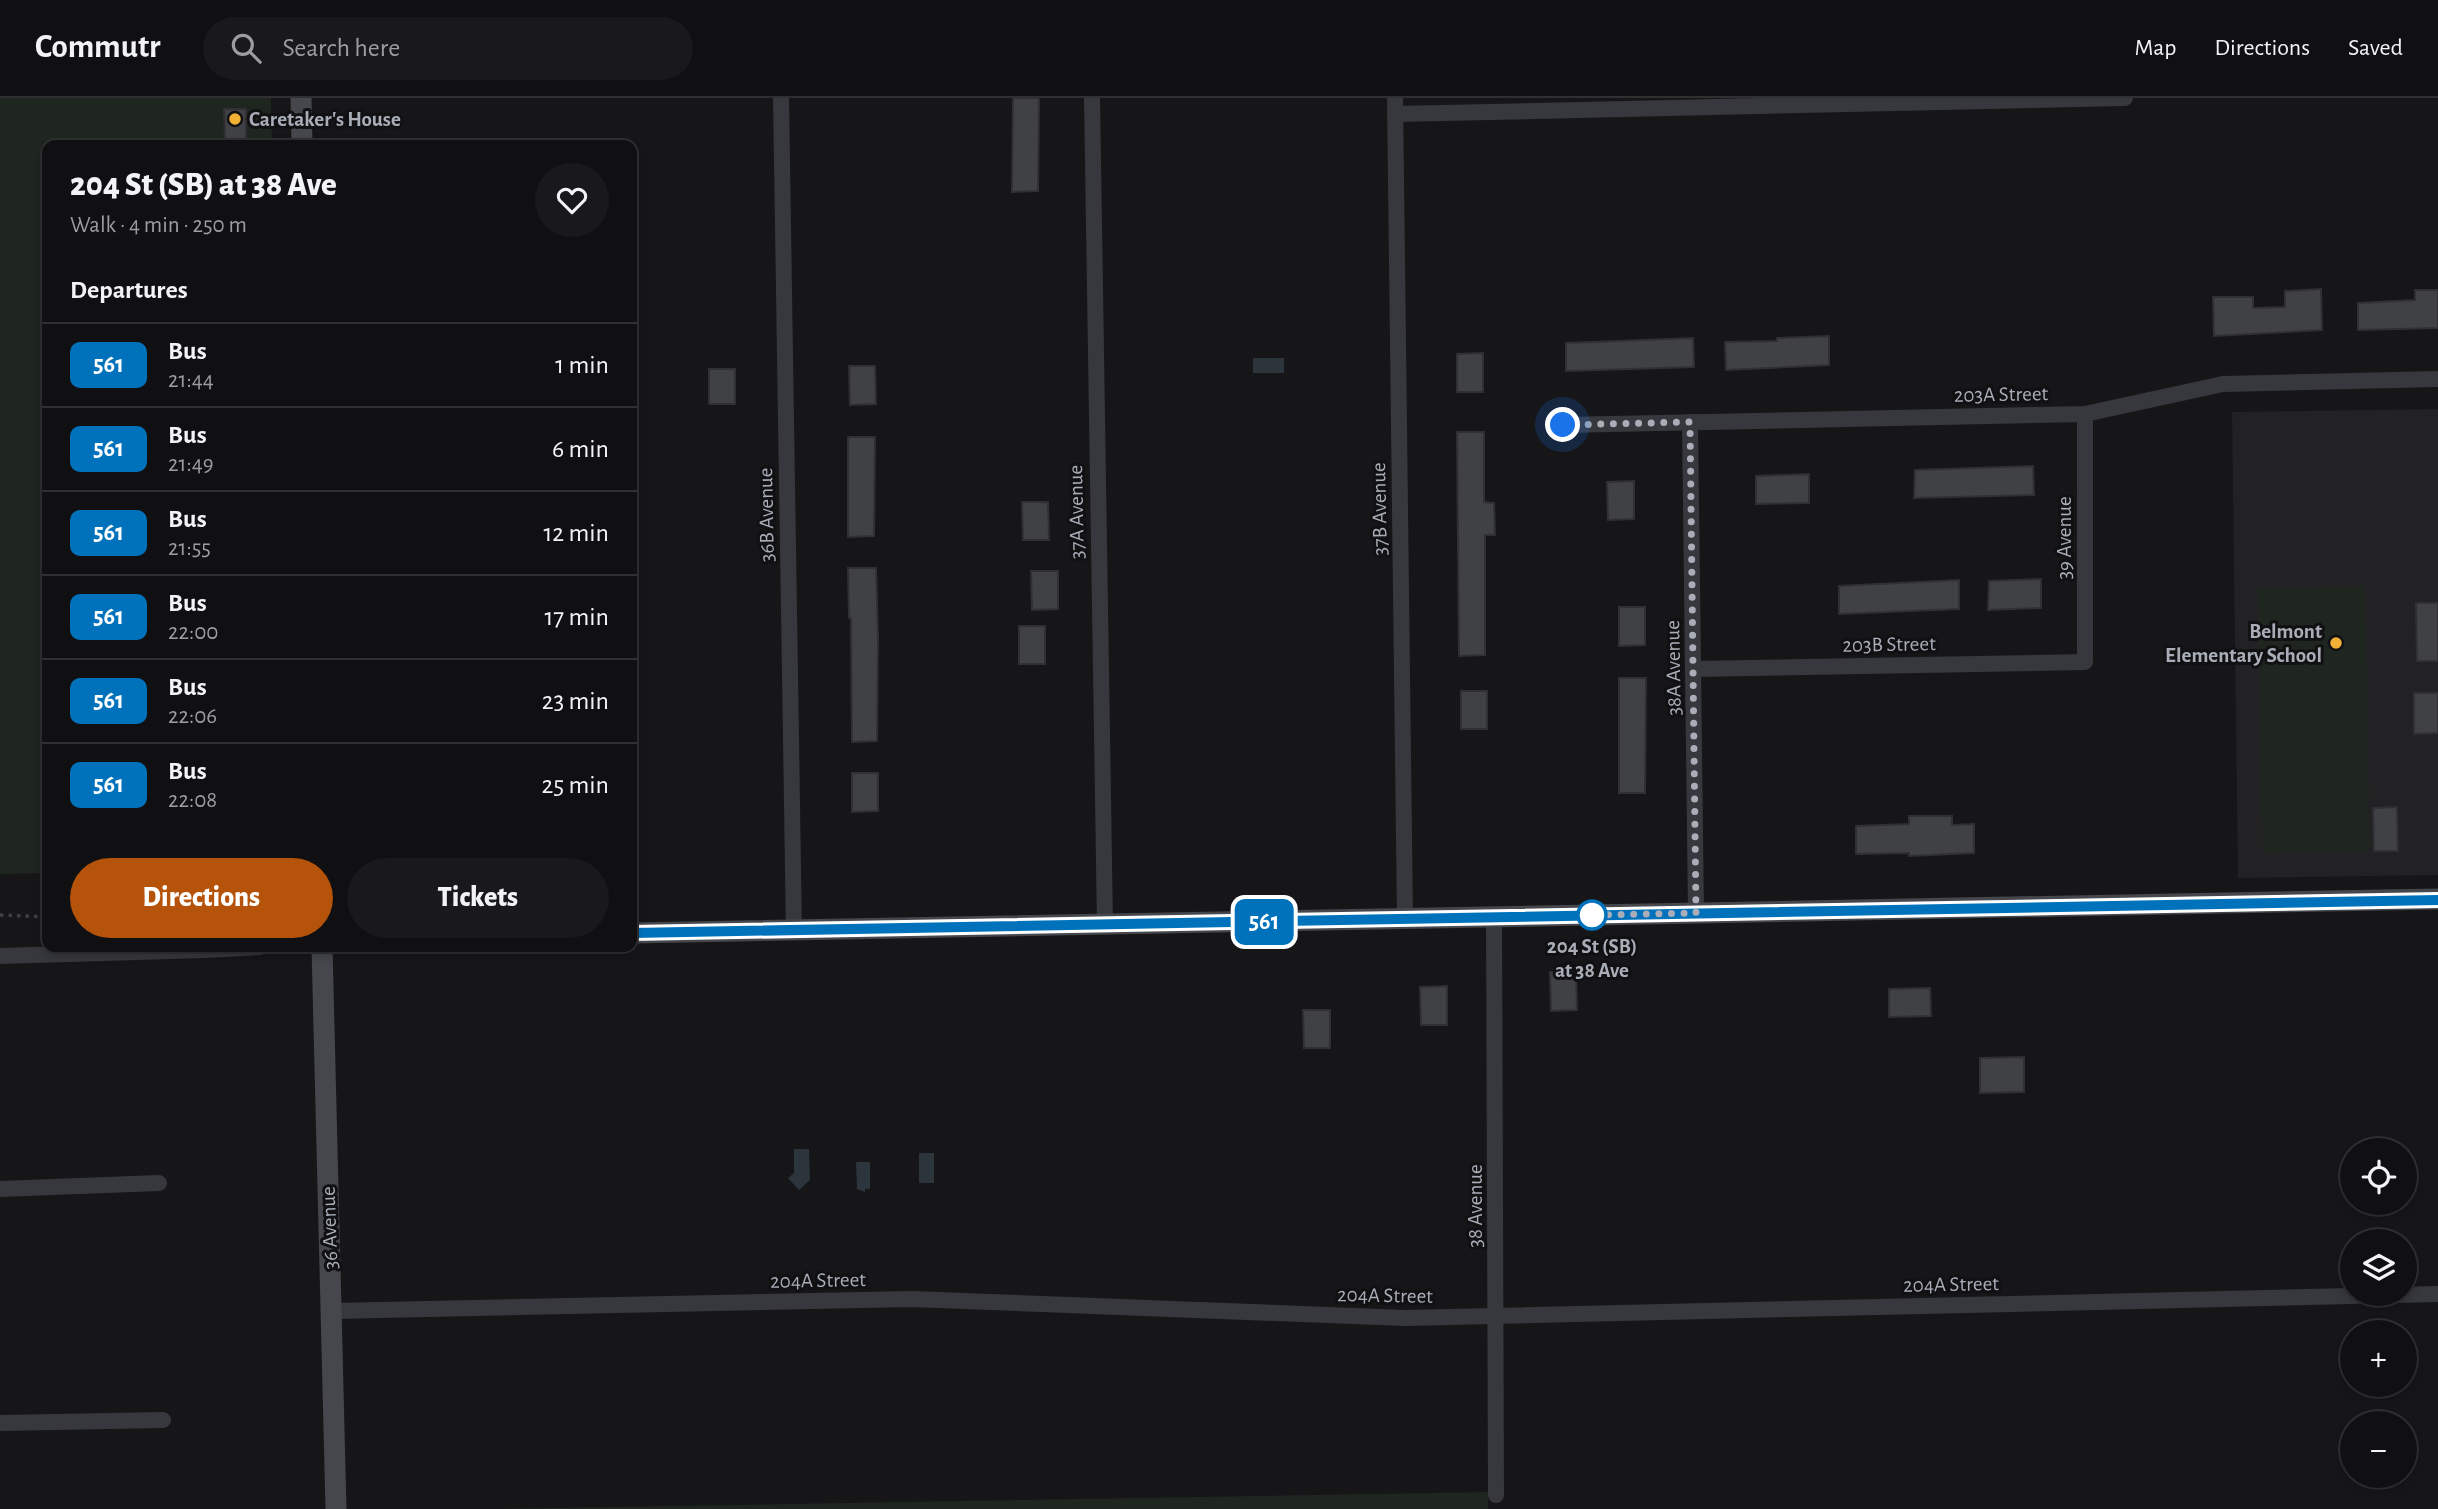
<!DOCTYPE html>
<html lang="en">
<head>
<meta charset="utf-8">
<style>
  body { margin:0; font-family:"Alegreya Sans",sans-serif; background:#19191b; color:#f1f3f6; height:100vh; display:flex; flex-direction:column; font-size:26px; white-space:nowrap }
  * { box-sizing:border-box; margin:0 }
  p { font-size:23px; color:#9c9d9f }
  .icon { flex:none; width:38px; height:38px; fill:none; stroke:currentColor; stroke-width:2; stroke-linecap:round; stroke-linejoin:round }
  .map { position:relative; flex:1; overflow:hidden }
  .panel { position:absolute; left:42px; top:42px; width:595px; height:812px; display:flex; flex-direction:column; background:#101012; border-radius:14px; box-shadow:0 4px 10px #0003,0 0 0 2px #303032 }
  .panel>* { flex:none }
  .badge { padding:0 14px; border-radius:10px; font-size:24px; line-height:46px }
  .fabs { position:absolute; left:2340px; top:1040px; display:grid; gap:14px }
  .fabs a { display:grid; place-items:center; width:77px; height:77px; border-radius:50%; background:#101012; box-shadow:0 4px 10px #0003,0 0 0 2px #303032; font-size:35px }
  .you { position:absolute; width:35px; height:35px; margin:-18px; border:5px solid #fff; border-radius:50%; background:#1a73e8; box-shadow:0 0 0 10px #1a73e833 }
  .map>.badge { position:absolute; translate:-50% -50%; box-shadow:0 0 0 4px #fff }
  h2 { padding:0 28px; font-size:26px; line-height:63px }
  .round { display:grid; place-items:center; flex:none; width:74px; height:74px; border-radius:37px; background:#19191b }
  .summary { display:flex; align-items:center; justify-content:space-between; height:119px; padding:0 28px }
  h1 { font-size:33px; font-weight:800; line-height:52px }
  .button { display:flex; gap:14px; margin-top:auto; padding:14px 28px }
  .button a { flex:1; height:80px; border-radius:42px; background:#b45309; color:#fff; font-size:28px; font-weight:800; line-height:80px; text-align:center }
  .button a+a { background:#19191b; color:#f1f3f6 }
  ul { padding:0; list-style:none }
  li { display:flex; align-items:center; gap:21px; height:84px; padding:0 28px; border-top:2px solid #303032 }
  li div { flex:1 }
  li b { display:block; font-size:26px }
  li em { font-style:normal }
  li .badge { min-width:77px; font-weight:700; text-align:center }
  header { display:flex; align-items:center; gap:42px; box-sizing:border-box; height:98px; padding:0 35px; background:#101012; border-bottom:2px solid #303032 }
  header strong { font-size:33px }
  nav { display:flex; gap:38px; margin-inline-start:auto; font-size:24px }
  .search { width:490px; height:63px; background:#19191b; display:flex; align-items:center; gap:18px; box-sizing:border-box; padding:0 24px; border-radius:38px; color:#9c9d9f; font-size:26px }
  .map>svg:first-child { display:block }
  .built { fill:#222225 }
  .green { fill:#1e261f }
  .water { fill:#2c353c }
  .building { fill:#404145; stroke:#303034; stroke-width:2 }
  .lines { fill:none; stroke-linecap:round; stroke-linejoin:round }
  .path { stroke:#3d3f44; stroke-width:3.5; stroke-dasharray:3.5 5; stroke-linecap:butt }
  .street { stroke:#37383d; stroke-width:16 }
  .secondary { stroke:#45474d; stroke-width:21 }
  .line-casing { stroke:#fff; stroke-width:16 }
  .line { stroke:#0072bc; stroke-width:10 }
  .walk { stroke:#a8adb8; stroke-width:7; stroke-dasharray:0 12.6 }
  .poi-dot { fill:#f2b134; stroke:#111113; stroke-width:2.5 }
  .stop-dot { fill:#fff; stroke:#0072bc; stroke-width:3.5 }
  .labels { text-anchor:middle; stroke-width:6; stroke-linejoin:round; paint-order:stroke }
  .poi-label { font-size:21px; font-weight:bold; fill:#a8adb8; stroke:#111113; text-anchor:start }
  .street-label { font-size:21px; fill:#a8adb8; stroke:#111113 }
  .stop-label { font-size:21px; font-weight:bold; fill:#a8adb8; stroke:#111113 }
</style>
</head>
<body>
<header>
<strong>Commutr</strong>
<div class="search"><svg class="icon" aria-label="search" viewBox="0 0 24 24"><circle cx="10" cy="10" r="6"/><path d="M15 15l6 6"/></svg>Search here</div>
<nav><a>Map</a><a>Directions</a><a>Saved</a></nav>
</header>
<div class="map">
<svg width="2438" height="1411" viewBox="0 0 2438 1411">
  <rect width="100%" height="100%" fill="#161618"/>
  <path class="built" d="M2438,311V777L2238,780L2232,314Z"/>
  <g class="green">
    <path d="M0,0H271L272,47H47V775L0,776Z"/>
    <path d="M2365,488L2370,753L2263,755L2258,491Z"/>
    <path d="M1488,1394V1411H495Z"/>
  </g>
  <g class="water">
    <rect x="1253" y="260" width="31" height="15"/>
    <path d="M794,1051H809L810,1082L799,1092L788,1080L794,1075Z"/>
    <rect x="919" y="1055" width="15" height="30"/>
    <path d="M856,1064H870V1091H865V1094L857,1091Z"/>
  </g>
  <g class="building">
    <path d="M1013,0H1039L1038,93L1012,94Z"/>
    <path d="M224,11H246V47H225Z"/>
    <path d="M2321,191L2322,232L2214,238L2213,199H2253V210L2285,209V193Z"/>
    <path d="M2415,192H2438V230L2358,232V205L2415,202Z"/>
    <path d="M1829,238V267L1726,272L1725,244L1777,243V240Z"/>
    <path d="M1693,240L1694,269L1566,273V245Z"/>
    <path d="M1483,255V294H1457V256Z"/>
    <path d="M849,268H875L876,306L850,307Z"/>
    <rect x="709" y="271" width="26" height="35"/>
    <path d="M1457,334H1484V404L1494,405L1495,437H1485V557L1459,558Z"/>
    <path d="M848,339H875L874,438L848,439Z"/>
    <path d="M2033,368L2034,397L1914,400L1915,372Z"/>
    <path d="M1809,376V405L1756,406V378Z"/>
    <path d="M1634,383V421L1608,422L1607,384Z"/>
    <path d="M1022,404H1048L1049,442H1023Z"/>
    <path d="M848,470H876L878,537L877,643L852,644L851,520H849Z"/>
    <path d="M1031,473H1058V511L1032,512Z"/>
    <path d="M2041,481V510L1988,512L1989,483Z"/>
    <path d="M1959,482V511L1839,516V488Z"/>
    <path d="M2416,505H2438V563H2417Z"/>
    <path d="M1619,509H1645V547L1619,548Z"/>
    <rect x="1019" y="528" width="26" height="38"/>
    <path d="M1619,580H1646L1645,695H1619Z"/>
    <rect x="1461" y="593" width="26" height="38"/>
    <path d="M2414,595H2438V635L2414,636Z"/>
    <path d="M852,675H878V713L852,714Z"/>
    <path d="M2397,709L2398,753H2374L2373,710Z"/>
    <path d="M1909,718H1952V727L1974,726V755L1909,758V755L1856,756V728L1909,726Z"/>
    <path d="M1550,874H1576L1577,912L1551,913Z"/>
    <path d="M1447,888V927H1421L1420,889Z"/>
    <path d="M1930,890L1931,918L1889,919V891Z"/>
    <path d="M1303,912H1330V950H1304Z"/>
    <path d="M2024,959V994L1980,995V960Z"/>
  </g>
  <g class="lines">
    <path class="path" d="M0,817L47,819"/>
    <g class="street">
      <path d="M781,0L794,834"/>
      <path d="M1092,0L1105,827"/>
      <path d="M1395,0L1405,821"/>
      <path d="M1395,16L2125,0"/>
      <path d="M1690,324L1696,815"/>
      <path d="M1563,327L2085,316L2223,286L2438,281"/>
      <path d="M1694,571L2085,564V316"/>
      <path d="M1494,819L1496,1397"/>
      <path d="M0,858L205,852L260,849"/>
      <path d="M0,1091L159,1085"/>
      <path d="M332,1213L912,1201L1405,1220L2438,1196"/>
      <path d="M0,1325L163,1322"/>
    </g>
    <g class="secondary">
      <path d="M301,0L302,47"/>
      <path d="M632,835L2438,801"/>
      <path d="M322,849L336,1411"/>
    </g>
  </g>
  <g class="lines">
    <g class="line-casing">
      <path id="line" d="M632,835L2438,802"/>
    </g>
    <use href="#line" class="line"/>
    <path class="walk" d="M1563,327L1690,324L1696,815L1592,817"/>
  </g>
  <g class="poi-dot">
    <circle cx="235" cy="21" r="7"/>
    <circle cx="2336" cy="545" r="7"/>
  </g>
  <circle class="stop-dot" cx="1592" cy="817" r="14"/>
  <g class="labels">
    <g class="poi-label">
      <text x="249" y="28">Caretaker's House</text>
      <text x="2322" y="540" text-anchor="end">Belmont<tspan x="2322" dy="24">Elementary School</tspan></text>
    </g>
    <g class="street-label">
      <text transform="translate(2001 296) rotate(-1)" y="7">203A Street</text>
      <text transform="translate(1379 411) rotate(-91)" y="7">37B Avenue</text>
      <text transform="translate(1076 414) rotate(-91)" y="7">37A Avenue</text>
      <text transform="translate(766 417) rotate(-91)" y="7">36B Avenue</text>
      <text transform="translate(2064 440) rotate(-90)" y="7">39 Avenue</text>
      <text transform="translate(1889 546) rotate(-1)" y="7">203B Street</text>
      <text transform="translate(1673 570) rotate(-91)" y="7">38A Avenue</text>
      <text transform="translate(1475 1108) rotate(-90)" y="7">38 Avenue</text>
      <text transform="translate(329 1130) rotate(-92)" y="7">36 Avenue</text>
      <text transform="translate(818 1182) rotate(-1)" y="7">204A Street</text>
      <text transform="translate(1951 1186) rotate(-1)" y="7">204A Street</text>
      <text transform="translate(1385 1197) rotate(1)" y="7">204A Street</text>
    </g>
    <g class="stop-label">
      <text x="1592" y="855">204 St (SB)<tspan x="1592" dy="24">at 38 Ave</tspan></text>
    </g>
  </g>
</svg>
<div class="fabs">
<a><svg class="icon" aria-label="locate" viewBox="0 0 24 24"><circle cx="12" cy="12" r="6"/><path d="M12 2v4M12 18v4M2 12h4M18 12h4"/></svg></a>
<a><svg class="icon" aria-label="layers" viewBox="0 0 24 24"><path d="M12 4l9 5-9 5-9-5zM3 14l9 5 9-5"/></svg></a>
<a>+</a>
<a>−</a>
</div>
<div class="you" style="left:1563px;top:327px"></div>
<b class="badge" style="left:1264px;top:824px;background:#0072bc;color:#fff">561</b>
<section class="panel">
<div class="summary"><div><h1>204 St (SB) at 38 Ave</h1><p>Walk · 4 min · 250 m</p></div><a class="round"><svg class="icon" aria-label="heart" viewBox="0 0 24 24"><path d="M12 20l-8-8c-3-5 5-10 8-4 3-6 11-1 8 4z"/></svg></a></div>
<h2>Departures</h2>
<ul>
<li><span class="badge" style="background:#0072bc;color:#fff">561</span><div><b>Bus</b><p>21:44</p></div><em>1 min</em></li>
<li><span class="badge" style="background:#0072bc;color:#fff">561</span><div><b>Bus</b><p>21:49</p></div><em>6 min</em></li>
<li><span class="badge" style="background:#0072bc;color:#fff">561</span><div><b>Bus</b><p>21:55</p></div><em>12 min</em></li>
<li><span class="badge" style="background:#0072bc;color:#fff">561</span><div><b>Bus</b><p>22:00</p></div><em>17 min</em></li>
<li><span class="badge" style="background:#0072bc;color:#fff">561</span><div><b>Bus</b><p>22:06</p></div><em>23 min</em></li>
<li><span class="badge" style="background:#0072bc;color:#fff">561</span><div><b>Bus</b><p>22:08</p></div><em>25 min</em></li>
</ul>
<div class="button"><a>Directions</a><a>Tickets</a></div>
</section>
</div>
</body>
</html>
